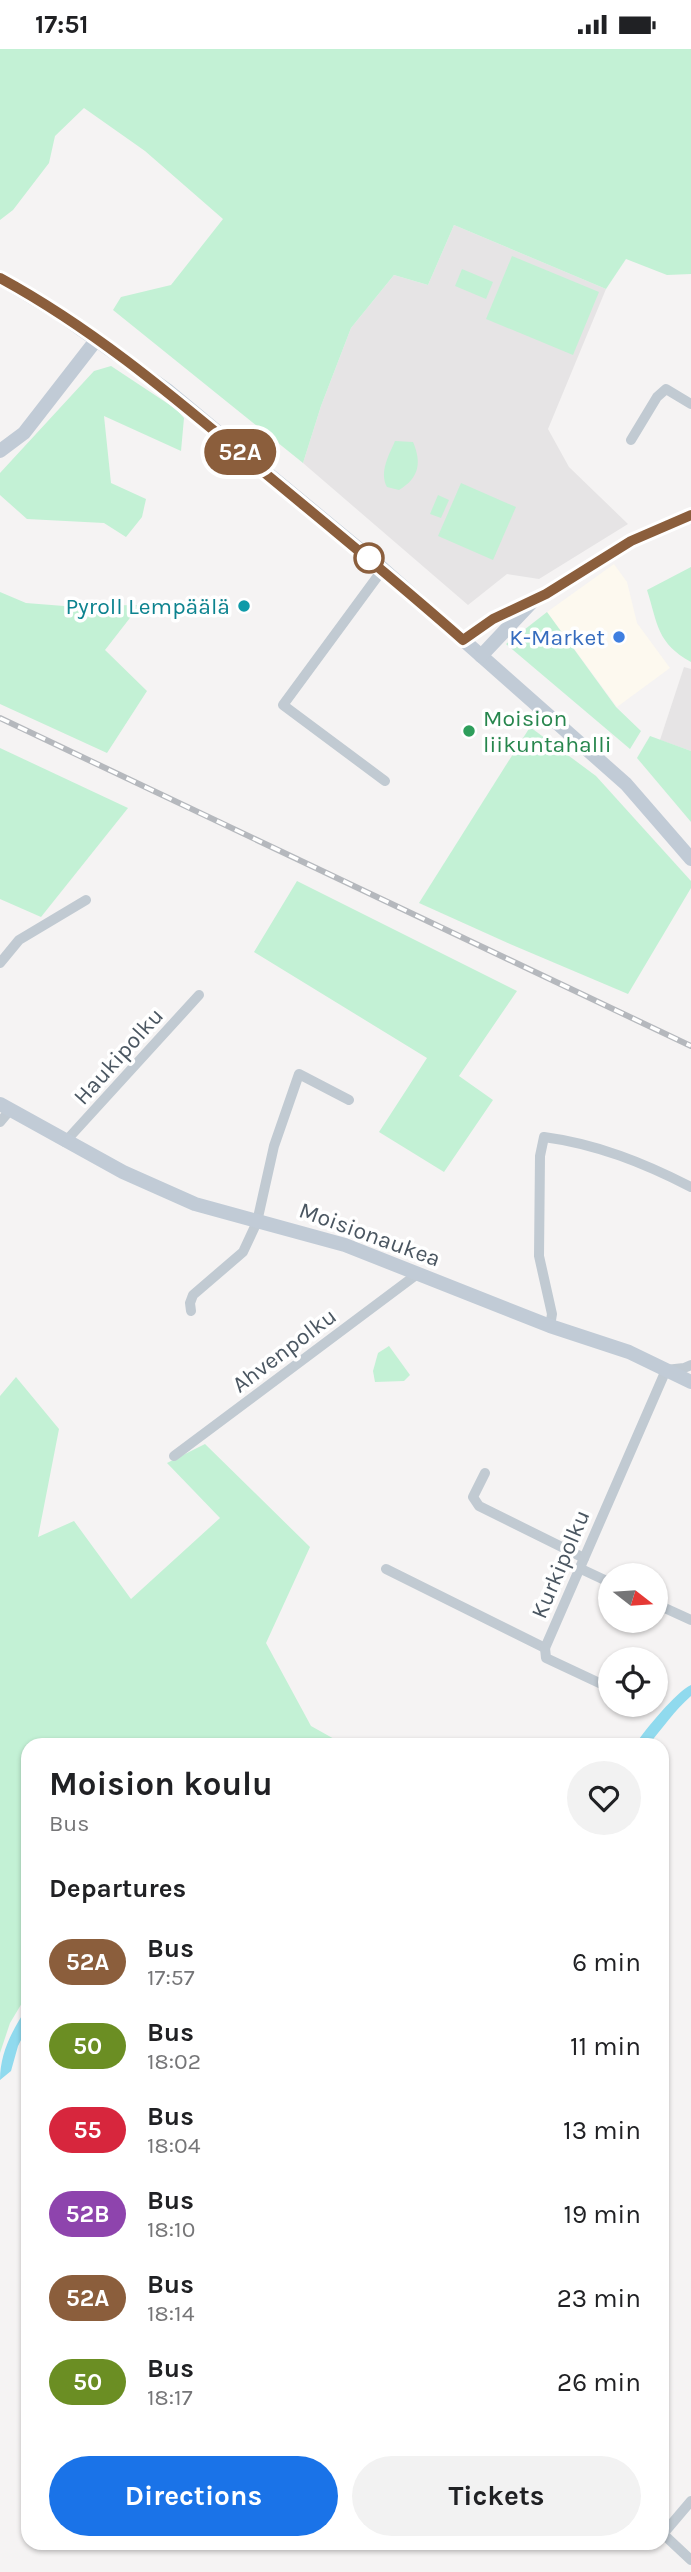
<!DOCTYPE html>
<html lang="en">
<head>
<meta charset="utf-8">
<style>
  body { margin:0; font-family:Karla,sans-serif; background:#f2f2f2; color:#202124; height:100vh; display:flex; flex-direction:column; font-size:26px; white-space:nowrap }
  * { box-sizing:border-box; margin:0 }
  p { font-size:23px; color:#757577 }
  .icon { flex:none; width:38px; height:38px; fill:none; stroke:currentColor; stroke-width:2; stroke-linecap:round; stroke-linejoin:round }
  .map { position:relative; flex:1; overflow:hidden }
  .sheet { position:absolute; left:21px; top:1689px; width:648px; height:812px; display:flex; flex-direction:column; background:#fff; border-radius:21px; box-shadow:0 2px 5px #0004 }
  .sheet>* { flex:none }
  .badge { padding:0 14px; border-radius:23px; font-size:24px; line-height:46px }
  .needle { width:46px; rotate:107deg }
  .fabs { position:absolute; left:598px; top:1514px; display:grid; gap:14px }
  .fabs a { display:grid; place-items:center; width:70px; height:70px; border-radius:50%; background:#fff; box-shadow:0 2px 5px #0004; font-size:35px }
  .map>.badge { position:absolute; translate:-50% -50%; box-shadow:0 0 0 4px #fff }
  h2 { padding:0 28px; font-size:26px; line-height:63px }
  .round { display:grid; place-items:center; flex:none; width:74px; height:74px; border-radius:37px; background:#f2f2f2 }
  .summary { display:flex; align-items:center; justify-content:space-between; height:119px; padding:0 28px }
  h1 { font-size:33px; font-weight:700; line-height:52px }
  .action { display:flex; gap:14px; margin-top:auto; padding:14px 28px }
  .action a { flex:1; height:80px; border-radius:42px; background:#1a73e8; color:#fff; font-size:28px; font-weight:700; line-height:80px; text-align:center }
  .action a+a { background:#f2f2f2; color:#202124 }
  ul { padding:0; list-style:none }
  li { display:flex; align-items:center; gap:21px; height:84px; padding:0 28px }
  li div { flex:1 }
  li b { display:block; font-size:26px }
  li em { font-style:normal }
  li .badge { min-width:77px; font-weight:700; text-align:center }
  .status { display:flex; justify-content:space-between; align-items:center; height:49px; padding:0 35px; background:#fff; direction:ltr }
  .status svg { height:19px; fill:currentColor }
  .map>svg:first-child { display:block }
  .commercial { fill:#fdf9ef }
  .education { fill:#e6e4e5 }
  .green { fill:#c3f1d5 }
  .water { fill:#90daee }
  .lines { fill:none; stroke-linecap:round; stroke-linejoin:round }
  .street { stroke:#c1cad2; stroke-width:10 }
  .secondary { stroke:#c1cbd6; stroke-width:14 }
  .rail-casing { stroke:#b5b8bd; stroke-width:6 }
  .rail { stroke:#fff; stroke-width:3.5; stroke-dasharray:10; stroke-linecap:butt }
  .line-casing { stroke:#fff; stroke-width:16 }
  .line { stroke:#8b5e3c; stroke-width:10 }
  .stop-dot { fill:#fff; stroke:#8b5e3c; stroke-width:3.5 }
  .culture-dot { fill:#0f9aa8; stroke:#fff; stroke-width:2.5 }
  .shop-dot { fill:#3f7fe0; stroke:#fff; stroke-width:2.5 }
  .leisure-dot { fill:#2e9e5b; stroke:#fff; stroke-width:2.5 }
  .labels { text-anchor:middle; stroke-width:7; stroke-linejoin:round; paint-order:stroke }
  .culture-label { font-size:23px; fill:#0d838f; stroke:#fff; text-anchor:end }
  .shop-label { font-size:23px; fill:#366cbe; stroke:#fff; text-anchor:end }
  .leisure-label { font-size:23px; fill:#27864d; stroke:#fff; text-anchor:start }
  .street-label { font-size:23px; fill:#4a5661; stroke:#fff }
</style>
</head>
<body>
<div class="status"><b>17:51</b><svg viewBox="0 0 49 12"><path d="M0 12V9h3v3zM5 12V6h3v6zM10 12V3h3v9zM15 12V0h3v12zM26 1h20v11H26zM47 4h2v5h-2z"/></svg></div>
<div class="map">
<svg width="691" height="2523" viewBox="0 0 691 2523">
  <rect width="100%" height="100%" fill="#f5f3f3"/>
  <path class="commercial" d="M614,515L627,533L637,574L670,619L617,658L547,563Z"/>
  <g class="education">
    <path d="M454,176L606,240L548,380L569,418L628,475L539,530L507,525L468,556L303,414L321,357L351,279L394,226L428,236Z"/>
    <path d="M684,618L691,620V702L660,691Z"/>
  </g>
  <g class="green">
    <path d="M0,0H691V225L667,226L626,210L606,240L454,176L428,236L394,226L351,279L321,357L303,414L113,261L121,248L171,236L223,170L145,102L84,59L55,87L49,114L13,161L0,171Z"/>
    <path d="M512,207L599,243L573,306L486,270Z"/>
    <path d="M462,220L493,233L486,250L455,237Z"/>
    <path d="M111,317L176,360L184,369L181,402L104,367L111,434L146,450L142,468L126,488L104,474L27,470L0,446V424L94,322Z"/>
    <path d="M395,392L413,393C422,414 419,429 399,441L387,438C379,423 389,406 395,392Z"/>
    <path d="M461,434L516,458L493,511L438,487Z"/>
    <path d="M438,446L449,451L441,469L430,465Z"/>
    <path d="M691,518V613C657,594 658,576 647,541Z"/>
    <path d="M0,543L26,554L64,557L140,556L105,601L147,642L107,704L0,655Z"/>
    <path d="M547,563L616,658L641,682L630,700L506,595Z"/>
    <path d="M530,678L596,727L691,832V839L628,945L510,895L419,854Z"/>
    <path d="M650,687L691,702V773L637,709Z"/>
    <path d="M0,699L128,759L41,868L0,850Z"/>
    <path d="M297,832L517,942L459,1027L493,1051L444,1123L379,1083L427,1009L254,903Z"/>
    <path d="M389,1297L410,1326L404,1332L375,1333L373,1322L378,1304Z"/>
    <path d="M16,1328L59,1380L38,1488L74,1472L131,1550L220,1469L167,1414L205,1395L310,1498L266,1594L311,1677L345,1696H28V1944L10,1974L0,2004V1347Z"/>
  </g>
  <g class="water">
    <path d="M691,1636V1647C674,1662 663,1679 648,1696H635C644,1682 677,1642 691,1636Z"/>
    <path d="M28,1957V1977L18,1997L11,2022L0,2031C0,2003 13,1980 28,1957Z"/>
  </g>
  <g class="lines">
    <g class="street">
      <path d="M631,391L657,348L666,340L691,355"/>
      <path d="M383,520L283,656L385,732"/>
      <path d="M0,914L19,891L86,851"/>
      <path d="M0,1073L10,1061"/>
      <path d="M65,1093L199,946"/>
      <path d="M191,1262L190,1254L193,1246L243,1203L257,1173L274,1097L299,1025L349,1051"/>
      <path d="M550,1277L552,1265L539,1207L540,1107L544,1088C597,1095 644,1114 691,1138"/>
      <path d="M174,1407L416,1226"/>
      <path d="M485,1424L473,1448L479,1457L584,1509"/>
      <path d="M579,1519L611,1534"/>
      <path d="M386,1520L545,1599"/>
      <path d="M656,1555L691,1571"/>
      <path d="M545,1599L666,1321L684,1319L691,1316"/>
      <path d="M545,1599L546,1609L610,1639"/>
      <path d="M662,2484L691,2511"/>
      <path d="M663,2485L691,2452"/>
    </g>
    <g class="secondary">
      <path d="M0,229L58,264L167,341L383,520L626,735L691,810"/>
      <path d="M0,402L24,384L97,290"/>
      <path d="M463,591L493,570L546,545L631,492L691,466"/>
      <path d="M481,607L531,554"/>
      <path d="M0,1055L123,1123L195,1155L345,1196L550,1277L629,1303L691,1333"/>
    </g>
    <g class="rail-casing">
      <path id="rail" d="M0,669L691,997"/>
    </g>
    <use href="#rail" class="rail"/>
  </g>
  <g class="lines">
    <g class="line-casing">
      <path id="line" d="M0,229C92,279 169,344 248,410C320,470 393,529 463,591L493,570L546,545L631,492L691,466"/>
    </g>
    <use href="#line" class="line"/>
  </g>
  <circle class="stop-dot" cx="369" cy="509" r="14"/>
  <circle class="culture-dot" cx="244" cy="557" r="7"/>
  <circle class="shop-dot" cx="619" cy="588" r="7"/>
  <circle class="leisure-dot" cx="469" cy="682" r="7"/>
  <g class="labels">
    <g class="culture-label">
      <text x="230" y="565">Pyroll Lempäälä</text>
    </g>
    <g class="shop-label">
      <text x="605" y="596">K-Market</text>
    </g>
    <g class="leisure-label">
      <text x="483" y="677">Moision<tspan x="483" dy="26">liikuntahalli</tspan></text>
    </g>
    <g class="street-label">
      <text transform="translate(118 1007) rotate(-48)" y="8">Haukipolku</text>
      <text transform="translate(370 1185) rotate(20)" y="8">Moisionaukea</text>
      <text transform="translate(284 1301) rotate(-37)" y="8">Ahvenpolku</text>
      <text transform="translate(560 1515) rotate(-67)" y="8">Kurkipolku</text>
    </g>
  </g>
</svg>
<div class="fabs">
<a><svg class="needle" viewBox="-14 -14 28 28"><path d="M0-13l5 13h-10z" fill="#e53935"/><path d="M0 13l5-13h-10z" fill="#757577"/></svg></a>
<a><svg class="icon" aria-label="locate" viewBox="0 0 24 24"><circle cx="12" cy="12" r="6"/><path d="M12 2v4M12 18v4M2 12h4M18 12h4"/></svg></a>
</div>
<b class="badge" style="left:240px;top:403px;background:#8b5e3c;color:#fff">52A</b>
<section class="sheet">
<div class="summary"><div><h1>Moision koulu</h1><p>Bus</p></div><a class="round"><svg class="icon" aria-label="heart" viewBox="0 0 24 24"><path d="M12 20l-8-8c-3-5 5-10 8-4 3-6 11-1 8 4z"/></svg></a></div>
<h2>Departures</h2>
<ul>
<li><span class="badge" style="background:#8b5e3c;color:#fff">52A</span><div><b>Bus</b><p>17:57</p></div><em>6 min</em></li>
<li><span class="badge" style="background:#6b8e23;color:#fff">50</span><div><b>Bus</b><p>18:02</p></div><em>11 min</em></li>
<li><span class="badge" style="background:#d7263d;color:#fff">55</span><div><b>Bus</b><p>18:04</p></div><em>13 min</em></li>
<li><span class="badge" style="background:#8e44ad;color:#fff">52B</span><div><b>Bus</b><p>18:10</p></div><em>19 min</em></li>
<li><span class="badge" style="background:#8b5e3c;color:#fff">52A</span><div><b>Bus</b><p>18:14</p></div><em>23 min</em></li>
<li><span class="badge" style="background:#6b8e23;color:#fff">50</span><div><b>Bus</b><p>18:17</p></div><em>26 min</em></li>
</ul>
<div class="action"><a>Directions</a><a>Tickets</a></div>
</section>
</div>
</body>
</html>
